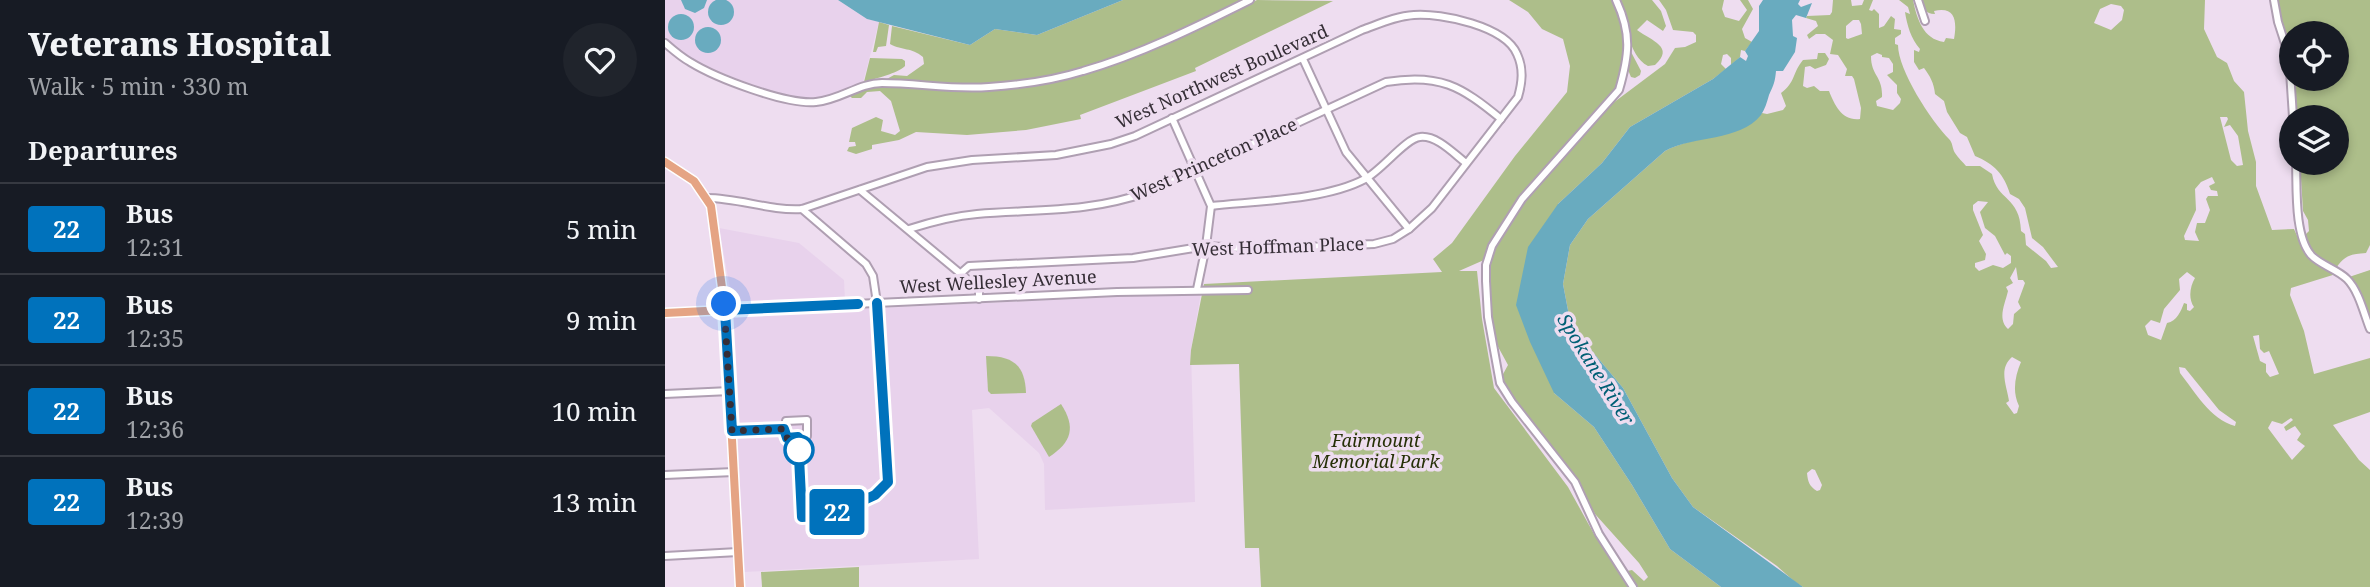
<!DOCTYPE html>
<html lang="en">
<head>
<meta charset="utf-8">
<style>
  body { margin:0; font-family:"Noto Serif",serif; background:#20242c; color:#f1f3f6; height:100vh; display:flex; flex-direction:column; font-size:26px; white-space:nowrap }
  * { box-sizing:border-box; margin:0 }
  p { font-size:23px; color:#9ea1a6 }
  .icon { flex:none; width:38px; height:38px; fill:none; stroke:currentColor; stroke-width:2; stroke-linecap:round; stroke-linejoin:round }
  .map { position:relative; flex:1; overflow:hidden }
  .details { display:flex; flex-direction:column; background:#171b24; width:665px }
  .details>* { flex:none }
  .badge { padding:0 14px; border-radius:5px; font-size:24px; line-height:46px }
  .tools { position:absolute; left:1614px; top:21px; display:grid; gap:14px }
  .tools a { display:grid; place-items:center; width:70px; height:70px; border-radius:50%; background:#171b24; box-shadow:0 4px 10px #0003; font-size:35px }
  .you { position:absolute; width:35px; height:35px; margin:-18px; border:5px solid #fff; border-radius:50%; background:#1a73e8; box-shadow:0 0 0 10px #1a73e833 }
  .map>.badge { position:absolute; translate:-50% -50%; box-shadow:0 0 0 4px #fff }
  h2 { padding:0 28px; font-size:26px; line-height:63px }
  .round { display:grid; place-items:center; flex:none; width:74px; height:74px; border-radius:37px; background:#20242c }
  .headline { display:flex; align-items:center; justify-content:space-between; height:119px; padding:0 28px }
  h1 { font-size:33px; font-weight:800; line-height:52px }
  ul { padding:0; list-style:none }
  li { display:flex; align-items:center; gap:21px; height:91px; padding:0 28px; border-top:2px solid #363941 }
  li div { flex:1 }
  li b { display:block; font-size:26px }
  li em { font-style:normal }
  li .badge { min-width:77px; font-weight:700; text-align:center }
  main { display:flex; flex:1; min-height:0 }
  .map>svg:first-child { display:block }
  .built { fill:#e8d2ec }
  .green { fill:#adbe8a; fill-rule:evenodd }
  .water { fill:#69abbf }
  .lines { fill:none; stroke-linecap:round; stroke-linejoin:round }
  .minor-casing { stroke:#af9fb2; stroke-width:10 }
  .major-casing { stroke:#fff; stroke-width:11 }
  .minor { stroke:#fff; stroke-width:6 }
  .major { stroke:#e5a484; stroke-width:8 }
  .line-casing { stroke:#fff; stroke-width:16 }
  .line { stroke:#0072bc; stroke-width:10 }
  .walk { stroke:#352e36; stroke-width:7; stroke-dasharray:0 12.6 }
  .stop-dot { fill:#fff; stroke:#0072bc; stroke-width:3.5 }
  .labels { text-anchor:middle; stroke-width:7; stroke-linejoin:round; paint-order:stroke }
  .street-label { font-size:18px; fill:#352e36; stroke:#eeddf0 }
  .park-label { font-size:18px; font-style:italic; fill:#263007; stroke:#eeddf0 }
  .water-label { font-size:19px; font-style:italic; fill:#005f75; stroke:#eeddf0 }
</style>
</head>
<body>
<main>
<section class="details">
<div class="headline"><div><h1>Veterans Hospital</h1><p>Walk · 5 min · 330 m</p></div><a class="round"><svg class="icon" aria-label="heart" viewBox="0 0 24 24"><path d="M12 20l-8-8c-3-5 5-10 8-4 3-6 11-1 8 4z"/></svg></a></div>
<h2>Departures</h2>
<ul>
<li><span class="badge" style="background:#0072bc;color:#fff">22</span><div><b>Bus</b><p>12:31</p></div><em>5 min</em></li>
<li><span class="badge" style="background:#0072bc;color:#fff">22</span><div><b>Bus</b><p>12:35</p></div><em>9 min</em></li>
<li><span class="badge" style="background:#0072bc;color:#fff">22</span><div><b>Bus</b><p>12:36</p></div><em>10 min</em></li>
<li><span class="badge" style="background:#0072bc;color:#fff">22</span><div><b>Bus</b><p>12:39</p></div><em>13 min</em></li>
</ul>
</section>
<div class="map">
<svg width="1705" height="587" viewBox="0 0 1705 587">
  <rect width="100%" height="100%" fill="#eeddf0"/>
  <g class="built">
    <path d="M0,0H173L202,19L214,22L198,82L186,90L159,99H134L114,95L24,60L0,41Z"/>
    <path d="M54,228L134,243L179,280L180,301L68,305Z"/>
    <path d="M536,293L526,350L530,502L380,510L379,464L374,453L324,408L307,410L314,559L79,572L67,316L69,315Z"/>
  </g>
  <g class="green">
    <path d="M458,0H583C481,50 383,91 267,84C252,83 234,84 220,80L229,75L242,76L259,64L258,57C246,47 238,51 225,44L227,26L305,45L330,29L372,35Z"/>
    <path d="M592,0L668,1L530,68L531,71L415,115L416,119L361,130L302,135L251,132L234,140L207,145V149L191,154L182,151L184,147L191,146L190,142H184L187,128L211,117L218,120L216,131L230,135L235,131L226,101L215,91L202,92L196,98H187L184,95L214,86L290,90L378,83L537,27Z"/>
    <path d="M844,0H948C958,24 963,41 958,67C953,94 930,113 913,132C879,170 836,211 819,260L794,271H812L817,319L829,388L903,487L929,534L966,587H596L594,548H580L574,364L525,365L526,350L539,284L777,272L768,259L787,243L850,156L902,92L905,66L898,39L877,29L863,12Z"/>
    <path d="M953,0H987L996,11L1001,26L998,31L982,20L972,30C987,41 1010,47 990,65L983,66C962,55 962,20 953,0Z"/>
    <path d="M994,0H1059L1057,9L1060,17L1074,21L1082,10L1075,0H1083L1088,9L1077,29L1080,38L1087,42L1080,51L1076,50L1075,57L1066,65V58L1062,54L1058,55L1056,64L1061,69L1048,79L965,127L937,163L893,204L889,393L929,427L967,485L1005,549L1056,587H972L962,571L967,570L979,581L983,577L974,563L930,514L908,474L842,390L837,376L843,365L831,343L825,309L824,265L829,250L867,190L948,103L1000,64L1010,48L1020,47L1031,42V35L1028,32L1008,30L1001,10Z"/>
    <path d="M1168,0H1186L1187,6L1197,5L1199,0H1208L1204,10L1207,11L1209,9L1214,14V28L1219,26L1226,16L1230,19L1229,29L1236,30V34L1230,38V44L1233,45C1233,70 1266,121 1284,139C1288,143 1287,148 1290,153C1293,158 1298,162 1301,166H1315L1327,174C1332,201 1355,196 1356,231L1360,234L1361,245L1381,261L1386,268L1393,267L1378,247L1367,238L1360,208L1354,199L1345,194C1339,174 1329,164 1310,156L1302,137L1295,133L1282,112L1279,101L1270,94C1269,83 1265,76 1259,68L1254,70L1249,62V50L1254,52L1255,49C1246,39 1242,25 1240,12L1245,14L1243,7L1234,0H1248C1252,19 1258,39 1279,42L1281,38L1289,39C1292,22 1291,6 1269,11L1270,14C1260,14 1259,8 1257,0H1540L1539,29L1552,57L1562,63L1569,81L1579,92L1583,131L1591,162V186L1607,230L1629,229C1641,257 1646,259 1671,274L1626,288L1625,295L1639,331L1649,374L1705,358V412L1668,425L1694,460L1705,470V587H1138L1130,582L1112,566L1028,507L1007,478L958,388L906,326L898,284L905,245L923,219L1000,151C1031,134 1071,141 1097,113L1102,114L1118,110L1121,106L1116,93C1131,82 1127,73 1138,60L1152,59L1153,53H1160L1164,59L1161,65L1150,69L1145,66L1140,67L1138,86L1142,88L1149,86L1155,91H1164C1170,106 1177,121 1195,119L1196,108L1189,79L1187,76H1180L1182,69L1173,55L1165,54L1168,40L1160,34H1151L1144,39L1142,35L1153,26L1151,21L1141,18L1142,16L1165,15L1167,12ZM1446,4L1456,6L1459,10L1457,20L1446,30L1429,23L1435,9ZM1188,20H1194L1196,24L1197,34L1183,39L1181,38V26ZM1212,53L1217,55V57L1224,58L1228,64V72L1222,75L1232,85V93L1236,99L1235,103L1228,110L1212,106L1211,101L1217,97C1218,76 1206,76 1206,56ZM1555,117H1562L1563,119L1559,127L1565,125L1573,136L1578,165L1572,166L1566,160ZM1547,177L1550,183L1544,186L1546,190L1552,191L1553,196H1543L1541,199L1545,210L1540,223H1532L1530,232L1534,241L1520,240L1519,236L1531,210L1530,189L1536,182ZM1313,201L1323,202L1315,212L1320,228L1330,236L1340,255L1342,253L1346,256V263L1338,268L1328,265L1314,271L1310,267V263L1320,260L1321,254L1314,241L1318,235L1308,210V205ZM1351,267L1353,280H1358L1360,283L1353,302L1356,308L1349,314L1348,324L1343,329C1332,319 1340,304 1343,291L1341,287L1348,283L1345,278ZM1522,272L1530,278C1525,286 1523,299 1529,307L1525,311L1522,310V304L1519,303C1516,311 1512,321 1502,323L1496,340L1483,335L1480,326L1486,320L1495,323L1499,309L1515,290L1514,279ZM1594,335L1595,349L1599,353L1604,351L1614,374L1605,377L1601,372V364L1595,361L1588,336ZM1347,357L1356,362C1350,376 1347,392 1354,406L1352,413L1349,414L1341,403L1344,401C1342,386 1333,369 1347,357ZM1514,367L1520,368L1554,410L1571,422L1570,426C1545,419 1530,392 1515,373ZM1626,418L1628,420L1619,427L1621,431L1630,426L1636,434L1632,440L1640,446L1627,460L1603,428L1607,421L1617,424ZM1147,469L1150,470L1157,485L1155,490L1152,491C1144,486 1143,482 1142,473Z"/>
    <path d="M1612,0H1705V245L1701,253C1686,254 1680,255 1671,268C1655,259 1645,254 1640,235L1644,231L1643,220L1638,211L1635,163H1671V117H1632L1629,79H1671V33H1626V52L1615,21Z"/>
    <path d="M214,22L224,25L221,46L213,47L211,52H208Z"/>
    <path d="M965,50L976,71L975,75L970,78L966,77L963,70Z"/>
    <path d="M205,58L237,59L240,61V66C234,73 209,79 199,82Z"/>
    <path d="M1705,270V319L1691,287L1684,277Z"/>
    <path d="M321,356C349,356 360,366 361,393L326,394L323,391Z"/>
    <path d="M396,404C411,427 407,442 384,457L366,426L367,423Z"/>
    <path d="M194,567V587H97L96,572Z"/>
  </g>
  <g class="water">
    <circle cx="56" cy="12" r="13"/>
    <path d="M16,0H42L39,8L30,13L20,9Z"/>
    <path d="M173,0H458L372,35L330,29L305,45L202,19Z"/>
    <path d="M1098,0H1135L1133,4L1136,7L1147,3L1141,18L1131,15L1127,20L1128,36L1132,38L1130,52L1118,71H1111C1110,82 1109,84 1104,95C1102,102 1100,109 1096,115C1074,142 1029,135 1000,151L923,219L905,245L898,284L906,326L958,388L1007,478L1028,507L1138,587H1056L1005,549L967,485L929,427L889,393L865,342L851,305L863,247L893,204L937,163L965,127L1048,79L1075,57L1081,61L1083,56L1080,51L1094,31V6Z"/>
    <circle cx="16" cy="27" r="13"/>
    <circle cx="43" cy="40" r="13"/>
  </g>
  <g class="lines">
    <g class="minor-casing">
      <g id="minor">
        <path d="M951,0C967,34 964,55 954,90L857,199L827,246L821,265V281L823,317L835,383L847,402L910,482L934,534L968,587"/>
        <path d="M1253,0L1260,21"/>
        <path d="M1609,0L1613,22L1624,56L1628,117"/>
        <path d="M0,43C8,50 16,57 25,62C51,78 121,105 151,102C175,100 194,83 217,83C253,83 288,90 324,87C354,85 389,80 418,71C474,55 533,26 585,0"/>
        <path d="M638,59L681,152L744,229"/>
        <path d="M507,118L546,206L541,246L532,289"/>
        <path d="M1631,163C1632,187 1629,235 1646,255C1655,265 1672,269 1682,279C1694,291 1699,314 1705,329"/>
        <path d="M195,190L314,289V299"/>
        <path d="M42,198C74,198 105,211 137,209L262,167L307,160L391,155L446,144L470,136L697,30C714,24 731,16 749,15C777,13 840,26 852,54C859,69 857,83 853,97L767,208L744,229L728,239L709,244L593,249L541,246L468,258L304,266L296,273"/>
        <path d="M546,206C591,201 661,200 700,179C717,170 741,138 755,137C772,135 789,154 801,163"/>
        <path d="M137,209L201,264L208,276L212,303"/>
        <path d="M244,229C266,222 289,216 312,214C374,209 423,213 483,192L721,82C774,73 796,86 836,119"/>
        <path d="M60,310L452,292L583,290"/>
        <path d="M0,394L65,391"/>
        <path d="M142,420V436H120L121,421Z"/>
        <path d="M67,431L119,429"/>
        <path d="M133,437L137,517"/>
        <path d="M0,475L69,472"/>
        <path d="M0,556L73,552"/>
      </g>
    </g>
    <g class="major-casing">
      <g id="major">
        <path d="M0,162L29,181L46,206L60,310L75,587"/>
        <path d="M0,313L60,310"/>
      </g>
    </g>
    <use href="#minor" class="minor"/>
    <use href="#major" class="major"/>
  </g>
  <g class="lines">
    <g class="line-casing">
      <path id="line" d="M193,304L60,310L67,431L119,429L122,438L133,437L137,517L166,515L210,495L223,482L212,303"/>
    </g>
    <use href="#line" class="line"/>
    <path class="walk" d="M59,304L67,431L119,429L122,438L133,437L134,450"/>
  </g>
  <circle class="stop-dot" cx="134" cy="450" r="14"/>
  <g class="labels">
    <g class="street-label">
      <text transform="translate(557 77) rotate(-24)" y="6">West Northwest Boulevard</text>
      <text transform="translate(549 160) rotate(-24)" y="6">West Princeton Place</text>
      <text transform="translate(613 247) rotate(-2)" y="6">West Hoffman Place</text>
      <text transform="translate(333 282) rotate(-3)" y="6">West Wellesley Avenue</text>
    </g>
    <g class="park-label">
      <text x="711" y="447">Fairmount<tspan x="711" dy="21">Memorial Park</tspan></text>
    </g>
    <g class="water-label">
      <text transform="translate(931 369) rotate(58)" y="7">Spokane River</text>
    </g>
  </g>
</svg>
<div class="tools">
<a><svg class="icon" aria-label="locate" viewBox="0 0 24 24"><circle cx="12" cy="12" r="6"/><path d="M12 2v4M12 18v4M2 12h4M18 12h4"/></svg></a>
<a><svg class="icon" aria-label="layers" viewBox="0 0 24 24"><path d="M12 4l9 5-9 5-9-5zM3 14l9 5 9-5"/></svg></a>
</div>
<div class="you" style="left:59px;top:304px"></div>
<b class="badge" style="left:172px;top:512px;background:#0072bc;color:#fff">22</b>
</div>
</main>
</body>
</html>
